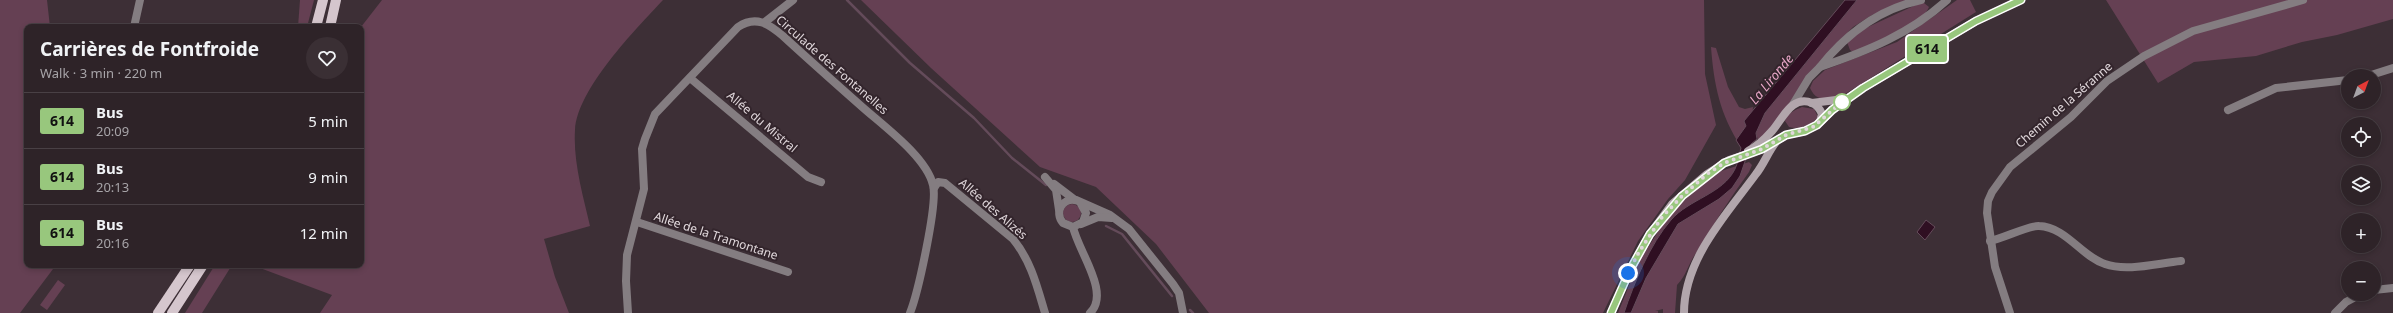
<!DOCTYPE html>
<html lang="en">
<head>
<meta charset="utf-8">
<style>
  body { margin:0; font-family:"Noto Sans",sans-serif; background:#3a2f34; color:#f1f3f6; height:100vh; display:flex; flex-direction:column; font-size:15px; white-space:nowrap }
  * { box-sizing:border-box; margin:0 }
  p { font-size:13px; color:#a7a4a8 }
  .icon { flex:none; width:22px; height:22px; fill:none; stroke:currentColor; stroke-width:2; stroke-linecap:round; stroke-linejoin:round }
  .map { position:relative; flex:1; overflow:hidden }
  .panel { position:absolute; left:24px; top:24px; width:340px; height:244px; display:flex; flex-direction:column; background:#2e2328; border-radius:8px; box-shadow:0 2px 6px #0003,0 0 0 1px #494045 }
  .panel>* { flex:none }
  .badge { padding:0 8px; border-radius:3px; font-size:14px; line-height:26px }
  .needle { width:26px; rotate:41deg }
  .tools { position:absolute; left:2341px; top:69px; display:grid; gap:8px }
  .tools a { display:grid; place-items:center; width:40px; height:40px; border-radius:50%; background:#2e2328; box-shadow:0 2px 6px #0003,0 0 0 1px #494045; font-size:20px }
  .you { position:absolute; width:20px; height:20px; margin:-10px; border:3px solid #fff; border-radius:50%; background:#1a73e8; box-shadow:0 0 0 6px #1a73e833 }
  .map>.badge { position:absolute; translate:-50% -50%; box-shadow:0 0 0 2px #fff }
  .round { display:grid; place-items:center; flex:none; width:42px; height:42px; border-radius:21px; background:#3a2f34 }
  .summary { display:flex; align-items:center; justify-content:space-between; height:68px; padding:0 16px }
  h1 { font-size:19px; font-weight:700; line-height:30px }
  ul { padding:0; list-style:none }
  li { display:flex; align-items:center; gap:12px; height:56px; padding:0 16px; border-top:1px solid #494045 }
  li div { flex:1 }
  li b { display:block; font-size:15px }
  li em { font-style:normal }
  li .badge { min-width:44px; font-weight:700; text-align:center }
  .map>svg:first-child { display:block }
  .green { fill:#654053 }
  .water { fill:#2f0f22; stroke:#644b5a }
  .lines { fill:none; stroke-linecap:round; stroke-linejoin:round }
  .stream { stroke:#644b5a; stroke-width:2.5 }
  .street { stroke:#847d81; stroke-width:8 }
  .secondary { stroke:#b2a6ac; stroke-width:8 }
  .primary { stroke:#d5c6cd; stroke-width:10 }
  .line-casing { stroke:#fff; stroke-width:9 }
  .line { stroke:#98c77d; stroke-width:6 }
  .walk { stroke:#e1d8dc; stroke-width:4; stroke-dasharray:0 7.2 }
  .stop-dot { fill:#fff; stroke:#98c77d; stroke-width:2 }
  .labels { text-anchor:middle; stroke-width:4; stroke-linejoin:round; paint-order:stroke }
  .street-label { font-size:12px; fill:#e1d8dc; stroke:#33252c }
  .water-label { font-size:13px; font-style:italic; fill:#eaa8c9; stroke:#33252c }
</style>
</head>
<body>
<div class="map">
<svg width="2393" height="313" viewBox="0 0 2393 313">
  <rect width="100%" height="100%" fill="#3d2f36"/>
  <g class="green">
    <path d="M0,0H47L50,27H27V265H56L20,313H0Z"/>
    <path d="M300,0H314L307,27H298Z"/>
    <path d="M382,0H663C636,29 577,89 575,130C573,162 583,195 590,226L544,239L555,277L569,313H320L332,295L252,265H361V27Z"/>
    <path d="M861,0H1704L1705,74L1716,125L1685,180L1668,199L1638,241L1603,313H1209L1156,244L1096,187L1040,167L931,68Z"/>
    <path d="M1857,0H1908L1872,15L1853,27L1836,45L1759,143L1756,133L1765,113Z"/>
    <path d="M1957,0H1970L1976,12L1837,99C1824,99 1816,101 1810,88L1813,81L1825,70L1897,42Z"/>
    <path d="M2106,0H2393V19L2337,35L2302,42L2256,56L2194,62L2158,83Z"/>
    <path d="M1920,3H1924L1929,7C1924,23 1870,45 1853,52L1850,50L1847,42L1855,33Z"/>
    <path d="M1711,47L1716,48L1728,87L1739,107L1745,109L1753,107L1750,144L1741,147C1720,114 1714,86 1711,47Z"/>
    <path d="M1802,107L1814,109L1818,117C1812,125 1799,130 1789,127L1785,121C1787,113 1795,110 1802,107Z"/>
    <path d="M1749,162L1752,165L1749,172C1730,198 1713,225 1696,253C1688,264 1687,275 1677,285L1675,313H1663V309L1655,311H1658V313H1618L1638,263L1665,221L1679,205L1715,173Z"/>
    <circle cx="1072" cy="213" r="9"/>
    <path d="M215,265H232L202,313H185Z"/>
    <path d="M58,280L65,285L47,310L40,305Z"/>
  </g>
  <g class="water">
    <path d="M1845,0H1857L1765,113L1756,133L1757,139L1751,144L1740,176L1732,188L1719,199L1678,224L1646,278L1631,313H1624C1634,283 1650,244 1671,220C1689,199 1723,194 1735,169C1738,163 1739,155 1741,148L1736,140L1746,126L1744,121Z"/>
    <path d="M1926,220L1935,227L1925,240L1917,232Z"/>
  </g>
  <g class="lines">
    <g class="stream">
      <path d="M847,0L910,63L974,118L1012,158L1046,185"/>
      <path d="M1106,226L1122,234L1172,296"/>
      <path d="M1190,310L1193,313"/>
    </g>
    <g class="street">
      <path d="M1921,0C1879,9 1846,34 1820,67C1867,51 1910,34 1947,0"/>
      <path d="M765,22L793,0"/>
      <path d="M134,27L140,0"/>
      <path d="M2368,76L2393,68"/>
      <path d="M690,78L808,177L821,182"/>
      <path d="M1792,106L1809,78L1820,67"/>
      <path d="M2228,110L2276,88L2348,80"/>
      <path d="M1045,177L1056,190L1059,210"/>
      <path d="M1054,184L1075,200"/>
      <path d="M934,188L938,182L945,183L1013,239C1031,261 1037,286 1045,313"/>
      <path d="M1080,202L1086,213L1083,222L1073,227L1063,223C1054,212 1062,198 1076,200L1110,215L1129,229L1173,284L1179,293L1183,313"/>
      <path d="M637,222L788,272"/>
      <path d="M1081,224L1098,217L1112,218"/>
      <path d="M1073,227C1078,251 1111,293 1090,313"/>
      <path d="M1990,241C2002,239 2030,225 2039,226C2066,227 2081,256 2105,264C2127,272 2158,263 2181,261"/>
      <path d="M2374,290L2393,288"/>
      <path d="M628,313L626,281L627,255L644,189L642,149L645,139L655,114L738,27C756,15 769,24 783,36C808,59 834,82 860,105C882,125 926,156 933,185C938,203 918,293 910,313"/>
      <path d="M2010,313L1995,267L1987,213L1988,201L1992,192L2010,167L2071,117L2107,81L2144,56L2193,31L2303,0"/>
      <path d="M2335,313L2346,302L2361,294"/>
    </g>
    <g class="secondary">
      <path d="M1812,103L1844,99"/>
      <path d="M1748,151C1758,146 1765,139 1772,131C1782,120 1792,94 1812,103C1817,105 1820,109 1822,114L1820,122"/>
      <path d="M1611,313L1630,270L1650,234L1672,204L1707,174L1729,160L1763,149L1786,135L1805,131L1817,125L1838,105L1863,88L1976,21L2021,0"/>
      <path d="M1684,313C1684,259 1726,215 1756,174C1764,164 1768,152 1776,142"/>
    </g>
    <g class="primary">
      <path d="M316,27L323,0"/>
      <path d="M330,27L336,0"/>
      <path d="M158,313L190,265"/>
      <path d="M172,313L203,265"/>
    </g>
  </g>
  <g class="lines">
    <g class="line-casing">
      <path id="line" d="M1611,313L1630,270L1650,234L1682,196L1724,163L1762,149L1786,135L1805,131L1817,125L1832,110L1863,88L1976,21L2021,0"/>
    </g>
    <use href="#line" class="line"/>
    <path class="walk" d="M1628,273L1639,252L1662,217L1682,196L1707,174L1724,163L1762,149L1786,135L1813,127L1842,102"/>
  </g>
  <circle class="stop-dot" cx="1842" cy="102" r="8"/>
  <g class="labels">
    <g class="street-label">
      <text transform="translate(832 65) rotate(41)" y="4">Circulade des Fontanelles</text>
      <text transform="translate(2064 105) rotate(-41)" y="4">Chemin de la Séranne</text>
      <text transform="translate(762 122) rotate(40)" y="4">Allée du Mistral</text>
      <text transform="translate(993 209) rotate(41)" y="4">Allée des Alizés</text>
      <text transform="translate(716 236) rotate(18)" y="4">Allée de la Tramontane</text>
    </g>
    <g class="water-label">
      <text transform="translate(1771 79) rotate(-50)" y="5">La Lironde</text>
    </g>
  </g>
</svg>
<div class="tools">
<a><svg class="needle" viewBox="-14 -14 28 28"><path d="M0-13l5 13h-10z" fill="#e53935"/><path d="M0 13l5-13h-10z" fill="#a7a4a8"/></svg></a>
<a><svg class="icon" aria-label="locate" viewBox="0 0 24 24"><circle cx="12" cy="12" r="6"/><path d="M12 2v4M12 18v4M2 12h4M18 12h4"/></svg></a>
<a><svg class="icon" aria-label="layers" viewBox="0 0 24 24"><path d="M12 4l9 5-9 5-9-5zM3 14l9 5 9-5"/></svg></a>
<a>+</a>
<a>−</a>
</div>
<div class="you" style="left:1628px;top:273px"></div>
<b class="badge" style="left:1927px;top:49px;background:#98c77d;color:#111">614</b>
<section class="panel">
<div class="summary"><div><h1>Carrières de Fontfroide</h1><p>Walk · 3 min · 220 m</p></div><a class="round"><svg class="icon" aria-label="heart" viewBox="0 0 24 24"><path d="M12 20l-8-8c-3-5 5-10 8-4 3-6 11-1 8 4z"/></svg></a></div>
<ul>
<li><span class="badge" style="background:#98c77d;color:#111">614</span><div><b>Bus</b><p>20:09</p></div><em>5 min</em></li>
<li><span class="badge" style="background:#98c77d;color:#111">614</span><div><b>Bus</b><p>20:13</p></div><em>9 min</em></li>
<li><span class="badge" style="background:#98c77d;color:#111">614</span><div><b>Bus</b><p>20:16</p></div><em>12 min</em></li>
</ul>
</section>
</div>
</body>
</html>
